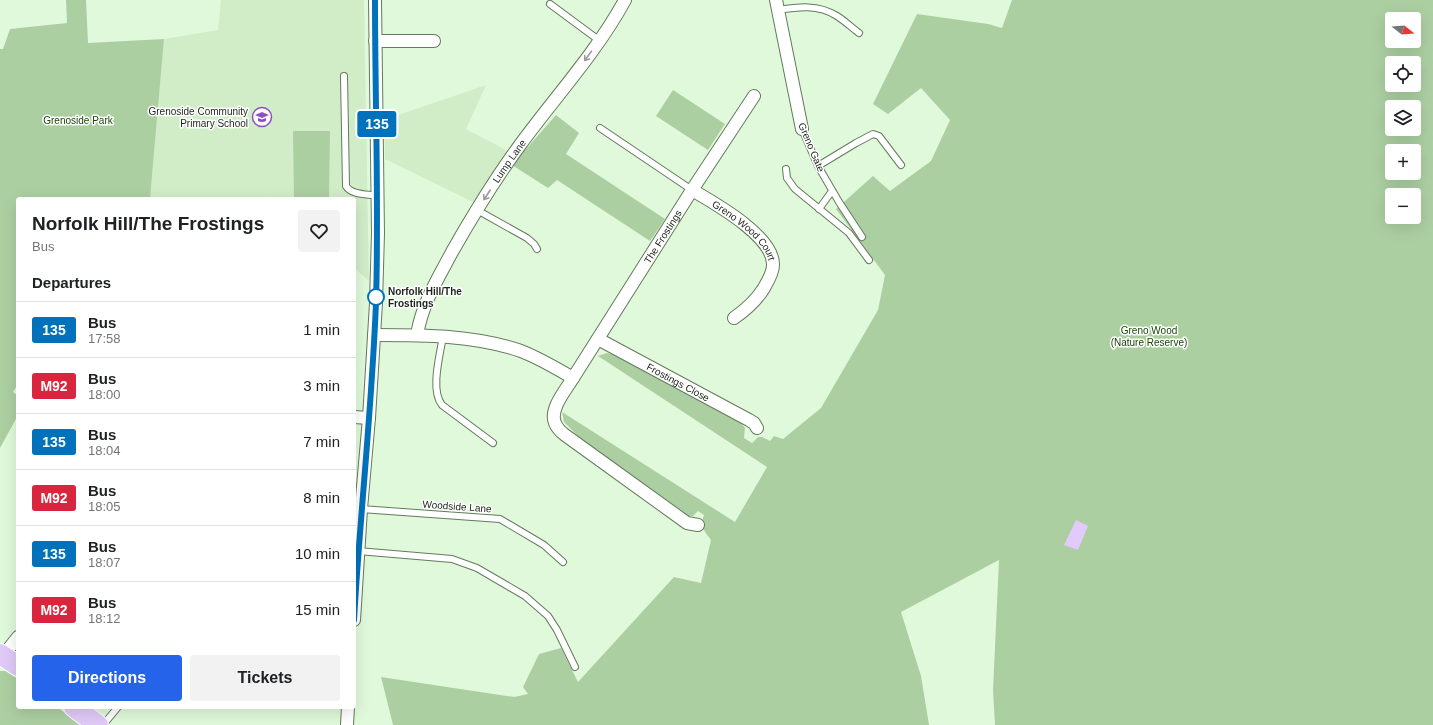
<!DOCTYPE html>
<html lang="en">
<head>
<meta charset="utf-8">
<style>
  body { margin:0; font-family:Helvetica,sans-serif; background:#f2f2f2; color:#202124; height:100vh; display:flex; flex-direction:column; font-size:15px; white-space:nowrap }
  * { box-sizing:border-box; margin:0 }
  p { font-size:13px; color:#757577 }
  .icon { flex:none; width:22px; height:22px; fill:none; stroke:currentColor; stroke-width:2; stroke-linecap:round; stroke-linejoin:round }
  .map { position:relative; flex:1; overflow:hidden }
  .side { position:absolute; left:16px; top:197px; width:340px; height:512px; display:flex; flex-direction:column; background:#fff; border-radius:4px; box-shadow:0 4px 16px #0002 }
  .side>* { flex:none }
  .badge { padding:0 8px; border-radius:3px; font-size:14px; line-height:26px }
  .needle { width:26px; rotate:107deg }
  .buttons { position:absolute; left:1385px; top:12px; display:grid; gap:8px }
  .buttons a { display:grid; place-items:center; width:36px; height:36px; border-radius:4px; background:#fff; box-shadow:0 4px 16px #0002; font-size:20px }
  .map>.badge { position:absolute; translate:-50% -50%; box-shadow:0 0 0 2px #fff }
  h2 { padding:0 16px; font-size:15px; line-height:36px }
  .round { display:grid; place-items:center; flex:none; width:42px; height:42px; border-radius:4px; background:#f2f2f2 }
  .headline { display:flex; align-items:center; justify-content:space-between; height:68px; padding:0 16px }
  h1 { font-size:19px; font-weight:700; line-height:30px }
  .primary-button { display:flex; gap:8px; margin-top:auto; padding:8px 16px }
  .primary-button a { flex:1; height:46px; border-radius:4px; background:#2563eb; color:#fff; font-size:16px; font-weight:700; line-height:46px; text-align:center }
  .primary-button a+a { background:#f2f2f2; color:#202124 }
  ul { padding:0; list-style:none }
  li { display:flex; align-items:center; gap:12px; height:56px; padding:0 16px; border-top:1px solid #e0e0e0 }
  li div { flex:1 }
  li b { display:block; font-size:15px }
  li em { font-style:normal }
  li .badge { min-width:44px; font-weight:700; text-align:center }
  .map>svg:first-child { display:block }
  .built { fill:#d0edc8 }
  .green { fill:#accfa2; fill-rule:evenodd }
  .water { fill:#e3cafc }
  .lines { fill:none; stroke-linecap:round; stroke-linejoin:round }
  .service-casing { stroke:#647a5e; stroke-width:8 }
  .minor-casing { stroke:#647a5e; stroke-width:14 }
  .trunk-casing { stroke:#fff; stroke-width:22 }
  .service { stroke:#fff; stroke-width:6 }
  .minor { stroke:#fff; stroke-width:12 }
  .trunk { stroke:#e0caf7; stroke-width:20 }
  .oneway { stroke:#989c98 }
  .line-casing { stroke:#fff; stroke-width:9 }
  .line { stroke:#0072bc; stroke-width:6 }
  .stop-dot { fill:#fff; stroke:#0072bc; stroke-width:2 }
  .labels { text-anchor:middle; stroke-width:3; stroke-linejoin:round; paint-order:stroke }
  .poi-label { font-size:10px; fill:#1b2419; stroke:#fff; text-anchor:end }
  .park-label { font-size:10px; fill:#174405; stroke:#fff }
  .street-label { font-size:10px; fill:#1b2419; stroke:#fff }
  .stop-label { font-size:10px; font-weight:bold; fill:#1b2419; stroke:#fff; text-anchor:start }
</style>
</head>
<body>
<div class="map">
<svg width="1433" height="725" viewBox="0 0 1433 725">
  <rect width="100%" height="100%" fill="#e0f9da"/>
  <g class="built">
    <path d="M221,0H364L369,281L354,268V199H273L269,196L267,199H150L164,39L218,30Z"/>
    <path d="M486,85L466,129L508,151L475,203L385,159L384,120Z"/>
  </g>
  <g class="green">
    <path d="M66,0H86L88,43L164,39L150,199H18V384L13,392L18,396V415L0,448V49H3L10,29L67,23Z"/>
    <path d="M1012,0H1433V725H995L993,690L999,560L901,612L921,676L929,725H393L381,677L514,697L528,694L523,687L539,654L561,648L578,682L674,577L701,583L711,540C704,530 700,527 704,515L698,511L693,516H688L636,481L579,437L564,422L562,412L735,522L767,467L598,356L607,353L620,356L741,423L745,428L744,438L752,443L758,437H762L770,441L774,436L783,439L821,408L878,310L885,275L836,209L873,176L890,191L931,161L950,120L921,88L888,114L873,104L917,14L988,24L1002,28ZM1392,19H1414V41H1392ZM1392,63H1414V85H1392ZM1392,107H1414V129H1392ZM1392,151H1414V173H1392ZM1392,195H1414V217H1392Z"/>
    <path d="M673,90L725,124L708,150L656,116Z"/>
    <path d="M556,115L579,133L566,154L665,219L650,241L557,180L548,188L512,165Z"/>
    <path d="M293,131H330L329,198H294Z"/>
    <path d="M0,671H7L18,679V707H57L82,725H0Z"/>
  </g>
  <path class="water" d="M1076,520L1088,526L1078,550L1064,545Z"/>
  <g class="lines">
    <g class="service-casing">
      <g id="service">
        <path d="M550,4L600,41"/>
        <path d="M778,10C798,7 818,4 837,16C845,21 852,28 859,33"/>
        <path d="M344,76L346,186C351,195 368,194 377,196"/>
        <path d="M600,128L692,190"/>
        <path d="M802,129L818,166L839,202L862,237"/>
        <path d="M818,166L856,143L873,134L879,136L901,165"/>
        <path d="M786,169L787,178L795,189L849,233L869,260"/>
        <path d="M819,209L832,191"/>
        <path d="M477,210L527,238L534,244L537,249"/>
        <path d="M443,336C440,355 430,390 442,405L493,443"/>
        <path d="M361,509L500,519L544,545L563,562"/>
        <path d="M358,551L452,559L477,568L525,596L548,616L557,630L575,667"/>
        <path d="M103,725L118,707"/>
      </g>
    </g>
    <g class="minor-casing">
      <g id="minor">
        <path d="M776,0L802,129"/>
        <path d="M375,41H434"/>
        <path id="s1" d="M692,190C714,203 774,236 773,265C773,273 768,281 764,288C756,301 747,309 734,318"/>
        <path d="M374,335C424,335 474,335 521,351C539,358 556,368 573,378"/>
        <path id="s2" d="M417,335C422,304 437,280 452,252C473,215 495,179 520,145C555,97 596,53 625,0"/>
        <path id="s3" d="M598,339L749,420L754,423L757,428"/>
        <path d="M354,417L369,418"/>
        <path id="s4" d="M698,525L687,523L565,435C561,432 557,428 555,423C549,409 566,390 573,378L692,190L754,96"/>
        <path d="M354,620L361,509L369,418L376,303L378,233L375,0"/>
        <path d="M3,656L18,637"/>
        <path d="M347,725L348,707"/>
      </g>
    </g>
    <g class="trunk-casing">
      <g id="trunk">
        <path d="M0,654L18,666"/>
        <path d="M74,707L98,725"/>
      </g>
    </g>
    <use href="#service" class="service"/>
    <use href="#minor" class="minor"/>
    <use href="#trunk" class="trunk"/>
  </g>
  <defs><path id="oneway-shaft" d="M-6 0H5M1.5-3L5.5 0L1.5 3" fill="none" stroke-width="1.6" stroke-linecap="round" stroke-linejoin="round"/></defs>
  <g class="oneway">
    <use href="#oneway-shaft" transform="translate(588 56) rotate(126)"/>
    <use href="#oneway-shaft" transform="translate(487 195) rotate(123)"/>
  </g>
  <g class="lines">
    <g class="line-casing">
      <path id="line" d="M354,620C360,514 372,408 376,302C379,202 375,101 375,0"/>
    </g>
    <use href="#line" class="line"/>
  </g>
  <defs>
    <g id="school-ring" transform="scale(1)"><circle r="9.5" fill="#fff" stroke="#8f4ec3" stroke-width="1.5"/><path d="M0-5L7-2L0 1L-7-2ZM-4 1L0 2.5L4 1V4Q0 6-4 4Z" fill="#8f4ec3"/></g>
  </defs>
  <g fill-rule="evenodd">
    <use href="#school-ring" x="262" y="117"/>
  </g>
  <circle class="stop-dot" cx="376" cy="297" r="8"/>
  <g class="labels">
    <g class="poi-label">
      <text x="248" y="115">Grenoside Community<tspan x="248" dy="12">Primary School</tspan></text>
    </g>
    <g class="park-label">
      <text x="78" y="124">Grenoside Park</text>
      <text x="1149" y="334">Greno Wood<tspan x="1149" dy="12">(Nature Reserve)</tspan></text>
    </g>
    <g class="street-label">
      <text transform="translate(812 147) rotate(67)" y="4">Greno Gate</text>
      <text dy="4" stroke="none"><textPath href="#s2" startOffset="198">Lump Lane</textPath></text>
      <text dy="4" stroke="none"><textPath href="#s1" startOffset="67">Greno Wood Court</textPath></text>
      <text dy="4" stroke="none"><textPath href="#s4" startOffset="395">The Frostings</textPath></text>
      <text dy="4" stroke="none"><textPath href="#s3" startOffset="91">Frostings Close</textPath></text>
      <text transform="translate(457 506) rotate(4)" y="4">Woodside Lane</text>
    </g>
    <g class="stop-label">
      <text x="388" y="295">Norfolk Hill/The<tspan x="388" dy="12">Frostings</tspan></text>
    </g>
  </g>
</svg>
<div class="buttons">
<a><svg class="needle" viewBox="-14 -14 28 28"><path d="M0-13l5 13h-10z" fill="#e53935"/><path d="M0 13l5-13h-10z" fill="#757577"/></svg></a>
<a><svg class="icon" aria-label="locate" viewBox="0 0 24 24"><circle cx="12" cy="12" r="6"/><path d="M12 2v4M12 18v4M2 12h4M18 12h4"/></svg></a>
<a><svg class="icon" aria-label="layers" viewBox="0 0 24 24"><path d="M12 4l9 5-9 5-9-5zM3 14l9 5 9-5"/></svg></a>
<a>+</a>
<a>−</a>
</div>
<b class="badge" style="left:377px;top:124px;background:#0072bc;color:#fff">135</b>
<section class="side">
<div class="headline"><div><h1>Norfolk Hill/The Frostings</h1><p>Bus</p></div><a class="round"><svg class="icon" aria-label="heart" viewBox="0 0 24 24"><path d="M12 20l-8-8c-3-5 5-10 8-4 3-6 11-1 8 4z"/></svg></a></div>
<h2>Departures</h2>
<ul>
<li><span class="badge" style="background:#0072bc;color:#fff">135</span><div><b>Bus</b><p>17:58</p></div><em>1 min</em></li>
<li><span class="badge" style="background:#d7263d;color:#fff">M92</span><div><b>Bus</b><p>18:00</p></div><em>3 min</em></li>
<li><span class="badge" style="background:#0072bc;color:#fff">135</span><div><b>Bus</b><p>18:04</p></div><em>7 min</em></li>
<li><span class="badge" style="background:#d7263d;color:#fff">M92</span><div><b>Bus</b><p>18:05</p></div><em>8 min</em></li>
<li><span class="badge" style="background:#0072bc;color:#fff">135</span><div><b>Bus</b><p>18:07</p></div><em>10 min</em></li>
<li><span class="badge" style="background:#d7263d;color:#fff">M92</span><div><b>Bus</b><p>18:12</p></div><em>15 min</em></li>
</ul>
<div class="primary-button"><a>Directions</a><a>Tickets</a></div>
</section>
</div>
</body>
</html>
